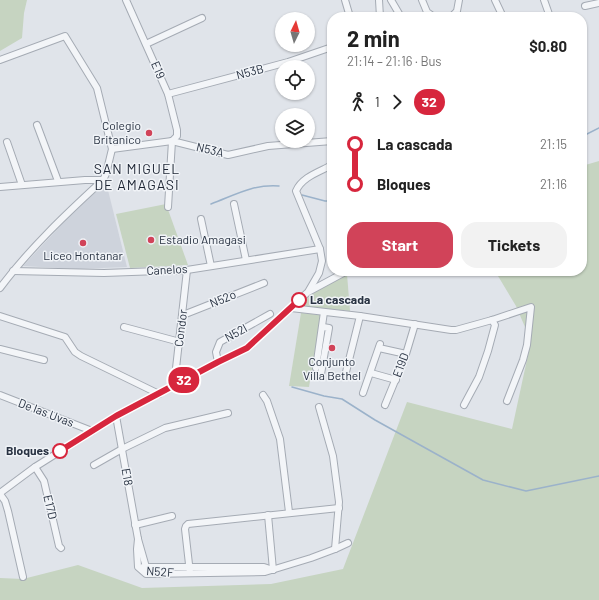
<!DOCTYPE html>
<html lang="en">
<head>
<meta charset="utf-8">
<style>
  body { margin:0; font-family:Barlow,sans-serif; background:#f2f2f2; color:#222; height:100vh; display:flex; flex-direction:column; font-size:15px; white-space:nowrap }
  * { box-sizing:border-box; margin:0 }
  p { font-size:13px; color:#767676 }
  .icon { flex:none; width:22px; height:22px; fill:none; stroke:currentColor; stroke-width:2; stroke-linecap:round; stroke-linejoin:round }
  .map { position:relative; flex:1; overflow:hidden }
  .details { position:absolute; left:327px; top:12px; width:260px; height:264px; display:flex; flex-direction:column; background:#fff; border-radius:16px; box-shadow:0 1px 3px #0004 }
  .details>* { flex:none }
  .badge { padding:0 8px; border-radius:13px; font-size:14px; line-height:26px }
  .needle { width:26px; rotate:5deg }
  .tools { position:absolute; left:275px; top:12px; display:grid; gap:8px }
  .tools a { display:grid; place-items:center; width:40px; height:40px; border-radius:50%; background:#fff; box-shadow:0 1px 3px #0004; font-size:20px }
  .map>.badge { position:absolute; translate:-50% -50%; box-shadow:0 0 0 2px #fff }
  .legs { display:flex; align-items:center; gap:6px; height:44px; padding:0 20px; font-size:13px }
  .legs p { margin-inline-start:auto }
  .head { display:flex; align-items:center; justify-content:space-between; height:68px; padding:0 20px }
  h1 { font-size:22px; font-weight:700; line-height:30px }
  .action { display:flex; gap:8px; margin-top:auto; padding:8px 20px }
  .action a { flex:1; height:46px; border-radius:16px; background:#d14359; color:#fff; font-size:16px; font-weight:700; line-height:46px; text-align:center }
  .action a+a { background:#f2f2f2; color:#222 }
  ul { padding:0 20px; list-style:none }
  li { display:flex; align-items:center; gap:14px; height:40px; font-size:15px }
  li i { display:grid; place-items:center; width:6px; height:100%; margin:0 5px; background:currentColor }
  li i::after { content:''; width:10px; height:10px; margin:-5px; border:3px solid; border-radius:50%; background:#fff }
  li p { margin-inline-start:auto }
  li:first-child i { background:linear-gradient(#0000 50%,currentColor 0) }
  li:last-child i { background:linear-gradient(currentColor 50%,#0000 0) }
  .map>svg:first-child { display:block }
  .built { fill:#ced3dc }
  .green { fill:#c6d4c1 }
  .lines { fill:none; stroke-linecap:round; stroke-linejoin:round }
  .stream { stroke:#9bb2ca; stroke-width:1.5 }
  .minor-casing { stroke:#a5abb4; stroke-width:8 }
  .minor { stroke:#f3f5f8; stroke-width:6 }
  .line-1-casing { stroke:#fff; stroke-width:9 }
  .line-1 { stroke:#d7263d; stroke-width:6 }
  .poi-dot { fill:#d14359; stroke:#f0f3f7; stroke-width:1.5 }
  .stop-1-dot { fill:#fff; stroke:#d7263d; stroke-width:2 }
  .labels { text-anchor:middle; stroke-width:3; stroke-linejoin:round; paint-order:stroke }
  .street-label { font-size:12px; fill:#283242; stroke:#f0f3f7 }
  .poi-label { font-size:12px; fill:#283242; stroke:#f0f3f7 }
  .stop-label { font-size:12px; font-weight:bold; fill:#283242; stroke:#f0f3f7; text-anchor:start }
  .quarter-label { font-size:14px; letter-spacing:1px; fill:#1b2332; stroke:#f0f3f7 }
</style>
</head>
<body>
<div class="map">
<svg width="599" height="600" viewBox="0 0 599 600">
  <rect width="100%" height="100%" fill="#e0e4ea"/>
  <path class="built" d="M106,182L127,267L77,269L23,266L65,221Z"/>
  <g class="green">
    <path d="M0,0H27L24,13L22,38L0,51Z"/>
    <path d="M599,161V600H0V578L23,579L78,565L142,588L271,584L343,569L407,402L512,429L531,341L516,306L495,271H582V166Z"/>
    <path d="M166,204L188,265L130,268L116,214Z"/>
    <path d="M347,274L350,311L301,306V304C316,290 329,282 347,274Z"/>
    <path d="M301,313L321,315L309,387L289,386Z"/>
  </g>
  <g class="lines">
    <g class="stream">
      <path d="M582,134L585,135L599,128"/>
      <path d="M302,195L325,201H332"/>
      <path d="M211,204C235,195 253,184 279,186"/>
      <path d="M292,387L324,396L342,399L375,420L483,480L526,491L599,476"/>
    </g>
    <g class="minor-casing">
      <g id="minor">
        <path d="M126,0L168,94L177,130V136L172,141"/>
        <path d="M345,0L350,17"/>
        <path d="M379,0L380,17"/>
        <path d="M391,0L401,17"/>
        <path d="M422,0L427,12L434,17"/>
        <path d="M495,0L503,17"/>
        <path d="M544,0L550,17"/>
        <path d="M585,6L599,3"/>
        <path d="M451,17L457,11L459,0"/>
        <path d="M146,44L202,18"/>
        <path d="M0,60L65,36L97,88L112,149L106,174L103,180C66,214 30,248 0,288"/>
        <path d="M168,94L288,62L332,47"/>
        <path d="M37,125L58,181"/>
        <path d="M7,142L22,185"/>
        <path d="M112,149L172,141L228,155L268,146L332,141"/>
        <path d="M0,187L85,180H103"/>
        <path d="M234,204L246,260"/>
        <path d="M168,207L172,141"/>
        <path d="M201,219L211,266"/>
        <path d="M13,271L104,273L187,270L320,249"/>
        <path d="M310,291L347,271"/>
        <path d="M291,308L360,316L451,330H456L492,320L531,307L527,345L523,360L507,401"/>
        <path d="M183,315L264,283"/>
        <path d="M0,316L65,337L75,352L81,356L159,394"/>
        <path d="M124,327L180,342"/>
        <path d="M379,348L406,354"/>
        <path d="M0,349L44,360"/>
        <path d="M218,362L216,352L220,342L270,314"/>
        <path d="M316,368L324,312"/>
        <path d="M371,373L396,380"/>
        <path d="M321,374L329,328L323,327"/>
        <path d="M345,376L360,316"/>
        <path d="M174,386L187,270"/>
        <path d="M363,393L380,344"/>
        <path d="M0,395L92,431"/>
        <path d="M263,395L267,401L280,439L289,512"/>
        <path d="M385,405L406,354L415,324"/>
        <path d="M464,405L479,377L488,351L495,325L492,320"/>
        <path d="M319,407L333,456L339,502L335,549"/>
        <path d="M116,416L138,539L146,567"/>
        <path d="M94,465L122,449L165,428L228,413"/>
        <path d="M35,467L44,481L59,546L61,548"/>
        <path d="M0,493L35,467L116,416L218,362L247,348L308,292L319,273L322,261L320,249L296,191C302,177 319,172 332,165"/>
        <path d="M0,494L5,501L8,511L23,577"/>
        <path d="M268,515L273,570"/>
        <path d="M135,525L172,516"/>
        <path d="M138,539L137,549L138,567L146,574L265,572L311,558L335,549L348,543"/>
        <path d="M143,567H264L273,570"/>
        <path d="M190,573L185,529L186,526L188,524L339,508"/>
      </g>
    </g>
    <use href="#minor" class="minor"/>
  </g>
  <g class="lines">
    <g class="line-1-casing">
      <path id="line-1" d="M60,451L116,416L218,362L247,348L299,300"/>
    </g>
    <use href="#line-1" class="line-1"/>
  </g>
  <g class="poi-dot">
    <circle cx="149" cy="133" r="4"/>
    <circle cx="151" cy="240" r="4"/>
    <circle cx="83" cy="243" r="4"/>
    <circle cx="332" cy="348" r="4"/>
  </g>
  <g class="stop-1-dot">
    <circle cx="299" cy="300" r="7"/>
    <circle cx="60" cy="451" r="7"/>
  </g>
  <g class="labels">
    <g class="street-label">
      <text transform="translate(158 70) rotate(67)" y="4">E19</text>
      <text transform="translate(250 72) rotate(-15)" y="4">N53B</text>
      <text transform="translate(210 150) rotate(13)" y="4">N53A</text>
      <text transform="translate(167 270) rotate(-3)" y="4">Canelos</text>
      <text transform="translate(223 299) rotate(-22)" y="4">N52o</text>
      <text transform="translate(181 328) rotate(-83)" y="4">Condor</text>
      <text transform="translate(236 333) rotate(-29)" y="4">N52l</text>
      <text transform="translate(401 365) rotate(-69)" y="4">E19D</text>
      <text transform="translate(46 413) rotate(21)" y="4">De las Uvas</text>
      <text transform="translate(127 477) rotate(80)" y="4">E18</text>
      <text transform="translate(50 507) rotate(77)" y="4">E17D</text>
      <text transform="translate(160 572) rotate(4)" y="4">N52F</text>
    </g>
    <g class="poi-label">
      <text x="141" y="130" text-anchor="end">Colegio<tspan x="141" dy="14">Britanico</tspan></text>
      <text x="159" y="244" text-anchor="start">Estadio Amagasi</text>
      <text x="83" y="260">Liceo Hontanar</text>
      <text x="332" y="366">Conjunto<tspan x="332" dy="14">Villa Bethel</tspan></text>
    </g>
    <g class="stop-label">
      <text x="310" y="304">La cascada</text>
      <text x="49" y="455" text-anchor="end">Bloques</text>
    </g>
    <g class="quarter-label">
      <text x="137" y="174">SAN MIGUEL<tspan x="137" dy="16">DE AMAGASI</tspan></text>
    </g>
  </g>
</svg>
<div class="tools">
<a><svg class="needle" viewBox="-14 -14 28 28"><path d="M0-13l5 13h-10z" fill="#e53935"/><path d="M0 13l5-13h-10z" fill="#767676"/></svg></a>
<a><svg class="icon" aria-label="locate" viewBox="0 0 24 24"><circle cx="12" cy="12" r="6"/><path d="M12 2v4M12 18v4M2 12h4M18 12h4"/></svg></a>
<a><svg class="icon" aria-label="layers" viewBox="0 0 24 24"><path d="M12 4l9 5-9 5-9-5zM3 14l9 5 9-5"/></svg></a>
</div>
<b class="badge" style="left:184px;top:380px;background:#d7263d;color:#fff">32</b>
<section class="details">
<div class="head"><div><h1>2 min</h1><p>21:14 – 21:16 · Bus</p></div><b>$0.80</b></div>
<div class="legs"><svg class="icon" aria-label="walk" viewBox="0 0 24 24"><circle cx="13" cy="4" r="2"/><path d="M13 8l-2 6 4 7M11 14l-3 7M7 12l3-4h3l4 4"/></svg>1<svg class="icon" aria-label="forward" viewBox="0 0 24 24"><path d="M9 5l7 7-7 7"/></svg><b class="badge" style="background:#d7263d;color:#fff">32</b></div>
<ul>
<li><i style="color:#d7263d"></i><b>La cascada</b><p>21:15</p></li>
<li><i style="color:#d7263d"></i><b>Bloques</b><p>21:16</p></li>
</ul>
<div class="action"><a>Start</a><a>Tickets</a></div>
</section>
</div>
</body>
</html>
